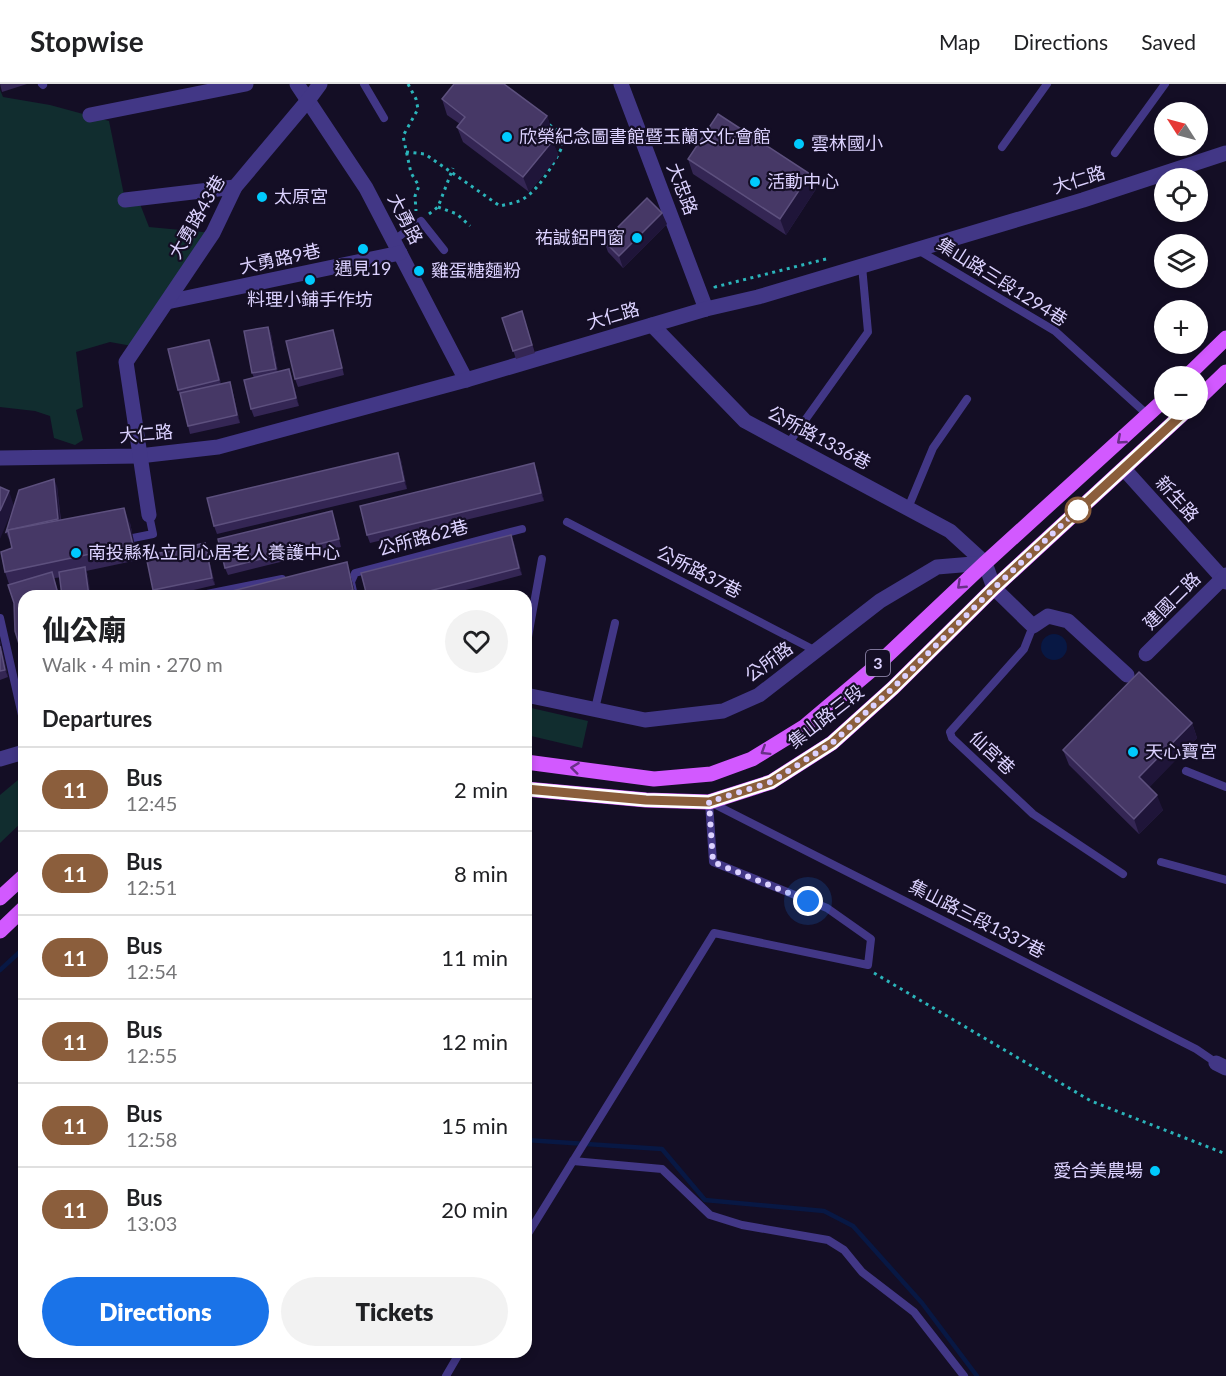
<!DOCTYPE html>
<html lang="en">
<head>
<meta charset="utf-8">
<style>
  body { margin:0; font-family:Lato,"Noto Sans TC",sans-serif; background:#f2f2f2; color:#202124; height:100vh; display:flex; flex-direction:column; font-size:22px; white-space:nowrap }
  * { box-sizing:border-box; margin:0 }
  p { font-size:20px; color:#757577 }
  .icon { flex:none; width:33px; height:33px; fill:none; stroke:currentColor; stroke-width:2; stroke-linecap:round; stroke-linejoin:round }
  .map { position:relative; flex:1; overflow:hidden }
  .details { position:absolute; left:18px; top:506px; width:514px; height:768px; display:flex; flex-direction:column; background:#fff; border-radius:18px; box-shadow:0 3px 9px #0003 }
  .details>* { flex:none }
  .badge { padding:0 12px; border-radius:20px; font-size:21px; line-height:39px }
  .needle { width:39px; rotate:306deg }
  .fabs { position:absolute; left:1154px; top:18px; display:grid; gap:12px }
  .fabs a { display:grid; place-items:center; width:54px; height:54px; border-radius:50%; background:#fff; box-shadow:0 3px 9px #0003; font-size:30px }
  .you { position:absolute; width:30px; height:30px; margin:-15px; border:4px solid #fff; border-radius:50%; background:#1a73e8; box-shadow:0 0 0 9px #1a73e833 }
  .map>.badge { position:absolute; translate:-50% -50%; box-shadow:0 0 0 3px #fff }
  h2 { padding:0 24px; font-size:22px; line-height:54px }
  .round { display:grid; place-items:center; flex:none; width:63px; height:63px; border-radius:32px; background:#f2f2f2 }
  .overview { display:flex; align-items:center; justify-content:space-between; height:102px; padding:0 24px }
  h1 { font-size:28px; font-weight:800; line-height:45px }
  .cta { display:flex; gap:12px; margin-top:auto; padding:12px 24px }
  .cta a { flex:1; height:69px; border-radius:36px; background:#1a73e8; color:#fff; font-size:24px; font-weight:800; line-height:69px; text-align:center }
  .cta a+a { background:#f2f2f2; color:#202124 }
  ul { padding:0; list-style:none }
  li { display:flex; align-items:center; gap:18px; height:84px; padding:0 24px; border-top:2px solid #e0e0e0 }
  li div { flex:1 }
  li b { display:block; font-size:22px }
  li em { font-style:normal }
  li .badge { min-width:66px; font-weight:700; text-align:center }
  header { display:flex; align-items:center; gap:36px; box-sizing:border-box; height:84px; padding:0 30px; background:#fff; border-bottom:2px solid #e0e0e0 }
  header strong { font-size:28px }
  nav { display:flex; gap:33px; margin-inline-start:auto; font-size:21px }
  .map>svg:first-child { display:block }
  .green { fill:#112d2f }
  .water { fill:#081844 }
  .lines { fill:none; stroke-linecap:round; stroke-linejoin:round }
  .stream { stroke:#081844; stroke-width:4.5 }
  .path { stroke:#2bb4ba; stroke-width:3; stroke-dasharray:3 4.5; stroke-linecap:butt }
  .service { stroke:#423786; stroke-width:8 }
  .minor { stroke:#423786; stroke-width:15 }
  .primary { stroke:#d259ff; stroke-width:15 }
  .wall { fill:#342654 }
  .shaded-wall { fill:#1f1539 }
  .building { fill:#463866; stroke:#5d507e; stroke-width:1.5 }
  .oneway { stroke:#693087 }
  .line-casing { stroke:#fff; stroke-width:14 }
  .line { stroke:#8b5e3c; stroke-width:9 }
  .walk { stroke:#dcd2ff; stroke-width:6; stroke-dasharray:0 10.8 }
  .poi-dot { fill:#00cafd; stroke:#140e25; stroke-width:2 }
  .stop-dot { fill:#fff; stroke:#8b5e3c; stroke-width:3 }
  .labels { text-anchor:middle; stroke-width:4.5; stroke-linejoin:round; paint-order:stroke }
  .shield { fill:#140e25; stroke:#a097be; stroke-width:1.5 }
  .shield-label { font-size:16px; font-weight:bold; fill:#dcd2ff }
  .poi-label { font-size:18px; fill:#dcd2ff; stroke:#140e25; text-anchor:start }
  .street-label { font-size:18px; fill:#dcd2ff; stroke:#140e25 }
</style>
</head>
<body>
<header>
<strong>Stopwise</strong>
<nav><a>Map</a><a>Directions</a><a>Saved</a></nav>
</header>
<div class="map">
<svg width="1226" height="1292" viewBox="0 0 1226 1292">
  <rect width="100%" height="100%" fill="#140e25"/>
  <g class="green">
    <path d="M0,6L3,13L50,21L109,37L125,116L140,120L149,143L213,149L132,262L110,258L76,268L83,323L76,326L83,356L75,361L54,354L50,332L35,327L0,323Z"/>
    <path d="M527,623L588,637L582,664L527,651Z"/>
    <path d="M24,691V736L0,759V711Z"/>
  </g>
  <circle class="water" cx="1054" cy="563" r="13"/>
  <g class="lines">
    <g class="stream">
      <path d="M0,886L24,864"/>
      <path d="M526,1056L662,1065L705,1116L824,1127L853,1142L922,1219L977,1292"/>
    </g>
    <g class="path">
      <path d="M408,0L416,15L418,25L403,52L411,89L419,102L415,112L416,127"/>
      <path d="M406,68L425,70L500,122C508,120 516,119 523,115C539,106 555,78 563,61L557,46L548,40"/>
      <path d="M438,123L457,130L470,142"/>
      <path d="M429,130L438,123L453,84"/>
      <path d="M715,202V203L830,174"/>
      <path d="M874,889L1091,1017L1226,1070"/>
    </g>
    <g class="service">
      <path d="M42,0L43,1"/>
      <path d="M364,0L384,34"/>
      <path d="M1002,63L1047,0"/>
      <path d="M1115,69L1165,0"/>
      <path d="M394,156L421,137L444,166"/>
      <path d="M918,166L1055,247L1149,332"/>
      <path d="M788,360L868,248L862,182"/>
      <path d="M908,424L933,364L967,315"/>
      <path d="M567,438L816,567"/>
      <path d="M133,454L153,450L149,431"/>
      <path d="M197,512L282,495"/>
      <path d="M354,512L351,498L355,489L522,445"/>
      <path d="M0,534L24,640"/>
      <path d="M1033,542L1024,565L950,648L952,654L1033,730L1123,790"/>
      <path d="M526,564L542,475"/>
      <path d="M595,625L615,539"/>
      <path d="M1186,687L1226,703"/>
      <path d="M710,718L1196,965L1218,980"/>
      <path d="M1161,778L1226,796"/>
      <path d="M573,1077L662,1085L710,1131L742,1141L828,1156L844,1166L862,1188L914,1228L964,1292"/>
      <path d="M526,1153L714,849L868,881L871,855L827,824L713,778L709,718"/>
      <path d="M446,1292L460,1268"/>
    </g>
    <g class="minor">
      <path d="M297,0L366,104L466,296"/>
      <path d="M621,0L706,225"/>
      <path d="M90,31L246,0"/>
      <path d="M125,116L235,103"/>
      <path d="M167,218L400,169"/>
      <path d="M652,241L745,337L950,447L985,479"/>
      <path d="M0,374L139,372L218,363L466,296L706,225L758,213L1083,116L1226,69"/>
      <path d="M1124,385L1226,498"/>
      <path d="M149,431L126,278L213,149L235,103L309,15L320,0"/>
      <path d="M1146,570L1226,491"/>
      <path d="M526,611L645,636L723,627L759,611L880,517L937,483L985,479L994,504L1033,542L1048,532L1068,537L1127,591"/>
      <path d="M0,675L24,668"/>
      <path d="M1216,979L1226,984"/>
    </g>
    <g class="primary">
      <path d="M1187,292L1226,254"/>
      <path d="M1197,316L1226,288"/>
      <path d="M526,678L654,695L711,690L752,675L804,643L875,583L985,479L1164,316"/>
      <path d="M526,705L646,716L709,718L771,698L832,659L893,604L994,504L1187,326"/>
      <path d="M0,814L24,792"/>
      <path d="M0,847L24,824"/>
    </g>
  </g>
  <g class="wall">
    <path d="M0,0H27L2,8Z"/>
    <path d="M442,15L547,32L552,47L549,52L558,70L557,74L529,108L463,58L457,43L460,40L447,31Z"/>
    <path d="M688,75L810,90L816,105L786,151L693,90Z"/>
    <path d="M667,140L623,184L608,168L604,157Z"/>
    <path d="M522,227L535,269L516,275L502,234Z"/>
    <path d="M268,243L271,250L278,288L289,285L299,322L254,333L251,325L254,294L252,289Z"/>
    <path d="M335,253L344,291L298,303L295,295Z"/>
    <path d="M212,263L221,300L232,305L240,339L190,350L188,342L181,313L178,306Z"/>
    <path d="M398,369L401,376L407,405L217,450L214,442Z"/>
    <path d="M537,387L544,417L370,459L367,451Z"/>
    <path d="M57,402L61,436L130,439L138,476L86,487L88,491L54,494L59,512H24L14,519L9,500L5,488L12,464L10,455H9L6,448Z"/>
    <path d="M334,434L341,463L228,491L225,484Z"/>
    <path d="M205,459L207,467L215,501L168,512H155L153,506Z"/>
    <path d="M514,459L522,491L443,512H367Z"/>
    <path d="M349,486L356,512H229Z"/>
    <path d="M0,557L8,593L0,596Z"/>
    <path d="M1192,639L1197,654L1149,703L1163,726L1139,750L1069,681L1063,666Z"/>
  </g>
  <g class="shaded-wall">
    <path d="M547,32L552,47L543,59L538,44Z"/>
    <path d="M552,55L558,70L557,74L529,108L523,93Z"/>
    <path d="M810,90L816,105L786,151L780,135Z"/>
    <path d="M662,129L667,140L623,184L619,172Z"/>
    <path d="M268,243L271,250L279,292L276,285Z"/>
    <path d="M209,256L212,263L222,303L219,296Z"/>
    <path d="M289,285L292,293L299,322L296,314Z"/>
    <path d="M230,298L232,305L240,339L237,331Z"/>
    <path d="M398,369L401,376L407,405L404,397Z"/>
    <path d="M534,379L537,387L544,417L541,409Z"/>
    <path d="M54,395L57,402L61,443L58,435Z"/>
    <path d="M9,407L14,422L0,455V427Z"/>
    <path d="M124,424L130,439L138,476L133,461Z"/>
    <path d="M511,451L514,459L522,491L519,484Z"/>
    <path d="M205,459L207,467L215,501L212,494Z"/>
    <path d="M347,478L349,486L356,512L353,506Z"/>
    <path d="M85,483L88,491L91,512H89Z"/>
    <path d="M0,557L8,593L5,586L0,562Z"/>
    <path d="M1192,639L1197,654L1145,708L1139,693Z"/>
    <path d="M1157,711L1163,726L1139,750L1134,735Z"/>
  </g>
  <g class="building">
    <path d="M454,0H504L547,32L538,44L552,55L551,59L523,93L457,43L465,33L442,15Z"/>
    <path d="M718,30L810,90L780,135L688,75Z"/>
    <path d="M647,114L662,129L619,172L604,157Z"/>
    <path d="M522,227L532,261L513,267L502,234Z"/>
    <path d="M268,243L276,285L252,289L244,247Z"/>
    <path d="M333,246L342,284L295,295L286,257Z"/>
    <path d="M209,256L219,296L178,306L168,265Z"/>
    <path d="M289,285L296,314L251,325L244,296Z"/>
    <path d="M230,298L237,331L188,342L180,309Z"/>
    <path d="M398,369L404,397L214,442L207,414Z"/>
    <path d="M534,379L541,409L367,451L360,422Z"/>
    <path d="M54,395L58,435L8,446V447L6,448L19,406Z"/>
    <path d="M0,403L9,407L0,427Z"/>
    <path d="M124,424L133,461L5,488L1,468L12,464L8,446Z"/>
    <path d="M332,427L339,455L225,484L218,455Z"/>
    <path d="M511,451L519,484L410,512H367L361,489Z"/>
    <path d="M205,459L212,494L153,506L146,472Z"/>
    <path d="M347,478L353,506L331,512H229L228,508Z"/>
    <path d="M85,483L89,512H62L59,488Z"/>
    <path d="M52,488L57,506V512H24V576L15,547L14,519L8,501Z"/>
    <path d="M217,508V512H202Z"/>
    <path d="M0,562L5,586L0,587Z"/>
    <path d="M1139,588L1192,639L1139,693L1157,711L1134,735L1063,666Z"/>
  </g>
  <defs><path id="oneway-chevron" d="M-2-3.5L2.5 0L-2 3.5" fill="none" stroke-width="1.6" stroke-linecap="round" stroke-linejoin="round" transform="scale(1.5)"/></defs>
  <g class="oneway">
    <use href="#oneway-chevron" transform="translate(1121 356) rotate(139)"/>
    <use href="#oneway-chevron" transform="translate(961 501) rotate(137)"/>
    <use href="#oneway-chevron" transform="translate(765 667) rotate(148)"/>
    <use href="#oneway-chevron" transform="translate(575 684) rotate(-173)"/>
  </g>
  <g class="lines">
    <g class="line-casing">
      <path id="line" d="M526,705L646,716L709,718L771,698L832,659L893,604L994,504L1187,326"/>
    </g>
    <use href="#line" class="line"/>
    <path class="walk" d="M808,817L713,778L709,718L771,698L832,659L893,604L994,504L1078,426"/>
  </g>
  <g class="poi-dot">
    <circle cx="507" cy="53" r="6"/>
    <circle cx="799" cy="60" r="6"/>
    <circle cx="755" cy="98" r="6"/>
    <circle cx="262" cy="113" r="6"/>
    <circle cx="637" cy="154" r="6"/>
    <circle cx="363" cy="165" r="6"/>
    <circle cx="419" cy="187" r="6"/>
    <circle cx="310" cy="196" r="6"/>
    <circle cx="76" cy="469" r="6"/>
    <circle cx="1133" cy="668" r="6"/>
    <circle cx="1155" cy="1087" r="6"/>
  </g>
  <circle class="stop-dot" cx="1078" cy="426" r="12"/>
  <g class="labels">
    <rect class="shield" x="866" y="566" width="24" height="26" rx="4.5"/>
    <g class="shield-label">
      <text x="878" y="585">3</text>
    </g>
    <g class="poi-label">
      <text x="519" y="59">欣榮紀念圖書館暨玉蘭文化會館</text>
      <text x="811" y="66">雲林國小</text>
      <text x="767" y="104">活動中心</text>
      <text x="274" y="119">太原宮</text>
      <text x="625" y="160" text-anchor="end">祐誠鋁門窗</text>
      <text x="363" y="191" text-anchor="middle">遇見19</text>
      <text x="431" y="193">雞蛋糖麵粉</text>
      <text x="310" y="222" text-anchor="middle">料理小鋪手作坊</text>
      <text x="88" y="475">南投縣私立同心居老人養護中心</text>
      <text x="1145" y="674">天心寶宮</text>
      <text x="1143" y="1093" text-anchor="end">愛合美農場</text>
    </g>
    <g class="street-label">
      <text transform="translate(1079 96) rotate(-17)" y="6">大仁路</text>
      <text transform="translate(682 105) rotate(69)" y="6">大忠路</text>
      <text transform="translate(197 133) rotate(-60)" y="6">大勇路43巷</text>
      <text transform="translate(405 135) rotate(63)" y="6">大勇路</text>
      <text transform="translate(280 175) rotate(-12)" y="6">大勇路9巷</text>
      <text transform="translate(1002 198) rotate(32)" y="6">集山路三段1294巷</text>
      <text transform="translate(613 232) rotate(-16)" y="6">大仁路</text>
      <text transform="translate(146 350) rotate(-5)" y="6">大仁路</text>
      <text transform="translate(819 354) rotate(28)" y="6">公所路1336巷</text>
      <text transform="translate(1177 415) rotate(48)" y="6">新生路</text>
      <text transform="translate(423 454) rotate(-15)" y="6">公所路62巷</text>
      <text transform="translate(699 488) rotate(27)" y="6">公所路37巷</text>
      <text transform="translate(1172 517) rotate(-45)" y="6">建國二路</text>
      <text transform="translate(769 578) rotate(-36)" y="6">公所路</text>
      <text transform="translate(826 633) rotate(-38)" y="6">集山路三段</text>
      <text transform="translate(992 669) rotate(43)" y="6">仙宮巷</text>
      <text transform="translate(977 835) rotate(27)" y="6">集山路三段1337巷</text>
    </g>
  </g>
</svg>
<div class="fabs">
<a><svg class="needle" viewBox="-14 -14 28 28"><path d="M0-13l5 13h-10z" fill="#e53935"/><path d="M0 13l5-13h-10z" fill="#757577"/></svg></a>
<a><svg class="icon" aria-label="locate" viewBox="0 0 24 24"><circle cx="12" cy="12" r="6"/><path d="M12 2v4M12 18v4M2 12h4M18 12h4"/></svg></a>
<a><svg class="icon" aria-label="layers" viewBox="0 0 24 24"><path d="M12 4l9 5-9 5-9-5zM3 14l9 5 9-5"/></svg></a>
<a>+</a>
<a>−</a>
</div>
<div class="you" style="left:808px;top:817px"></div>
<section class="details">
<div class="overview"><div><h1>仙公廟</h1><p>Walk · 4 min · 270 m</p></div><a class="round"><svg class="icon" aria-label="heart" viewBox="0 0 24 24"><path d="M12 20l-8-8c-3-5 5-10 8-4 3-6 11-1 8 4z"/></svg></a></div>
<h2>Departures</h2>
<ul>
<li><span class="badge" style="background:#8b5e3c;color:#fff">11</span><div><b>Bus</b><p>12:45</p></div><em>2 min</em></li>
<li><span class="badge" style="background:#8b5e3c;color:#fff">11</span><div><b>Bus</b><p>12:51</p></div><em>8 min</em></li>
<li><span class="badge" style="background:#8b5e3c;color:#fff">11</span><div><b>Bus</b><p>12:54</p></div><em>11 min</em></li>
<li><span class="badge" style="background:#8b5e3c;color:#fff">11</span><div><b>Bus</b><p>12:55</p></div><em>12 min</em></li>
<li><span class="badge" style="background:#8b5e3c;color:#fff">11</span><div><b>Bus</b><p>12:58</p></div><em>15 min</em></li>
<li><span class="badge" style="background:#8b5e3c;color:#fff">11</span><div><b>Bus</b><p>13:03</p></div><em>20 min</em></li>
</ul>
<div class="cta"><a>Directions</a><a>Tickets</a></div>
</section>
</div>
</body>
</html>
